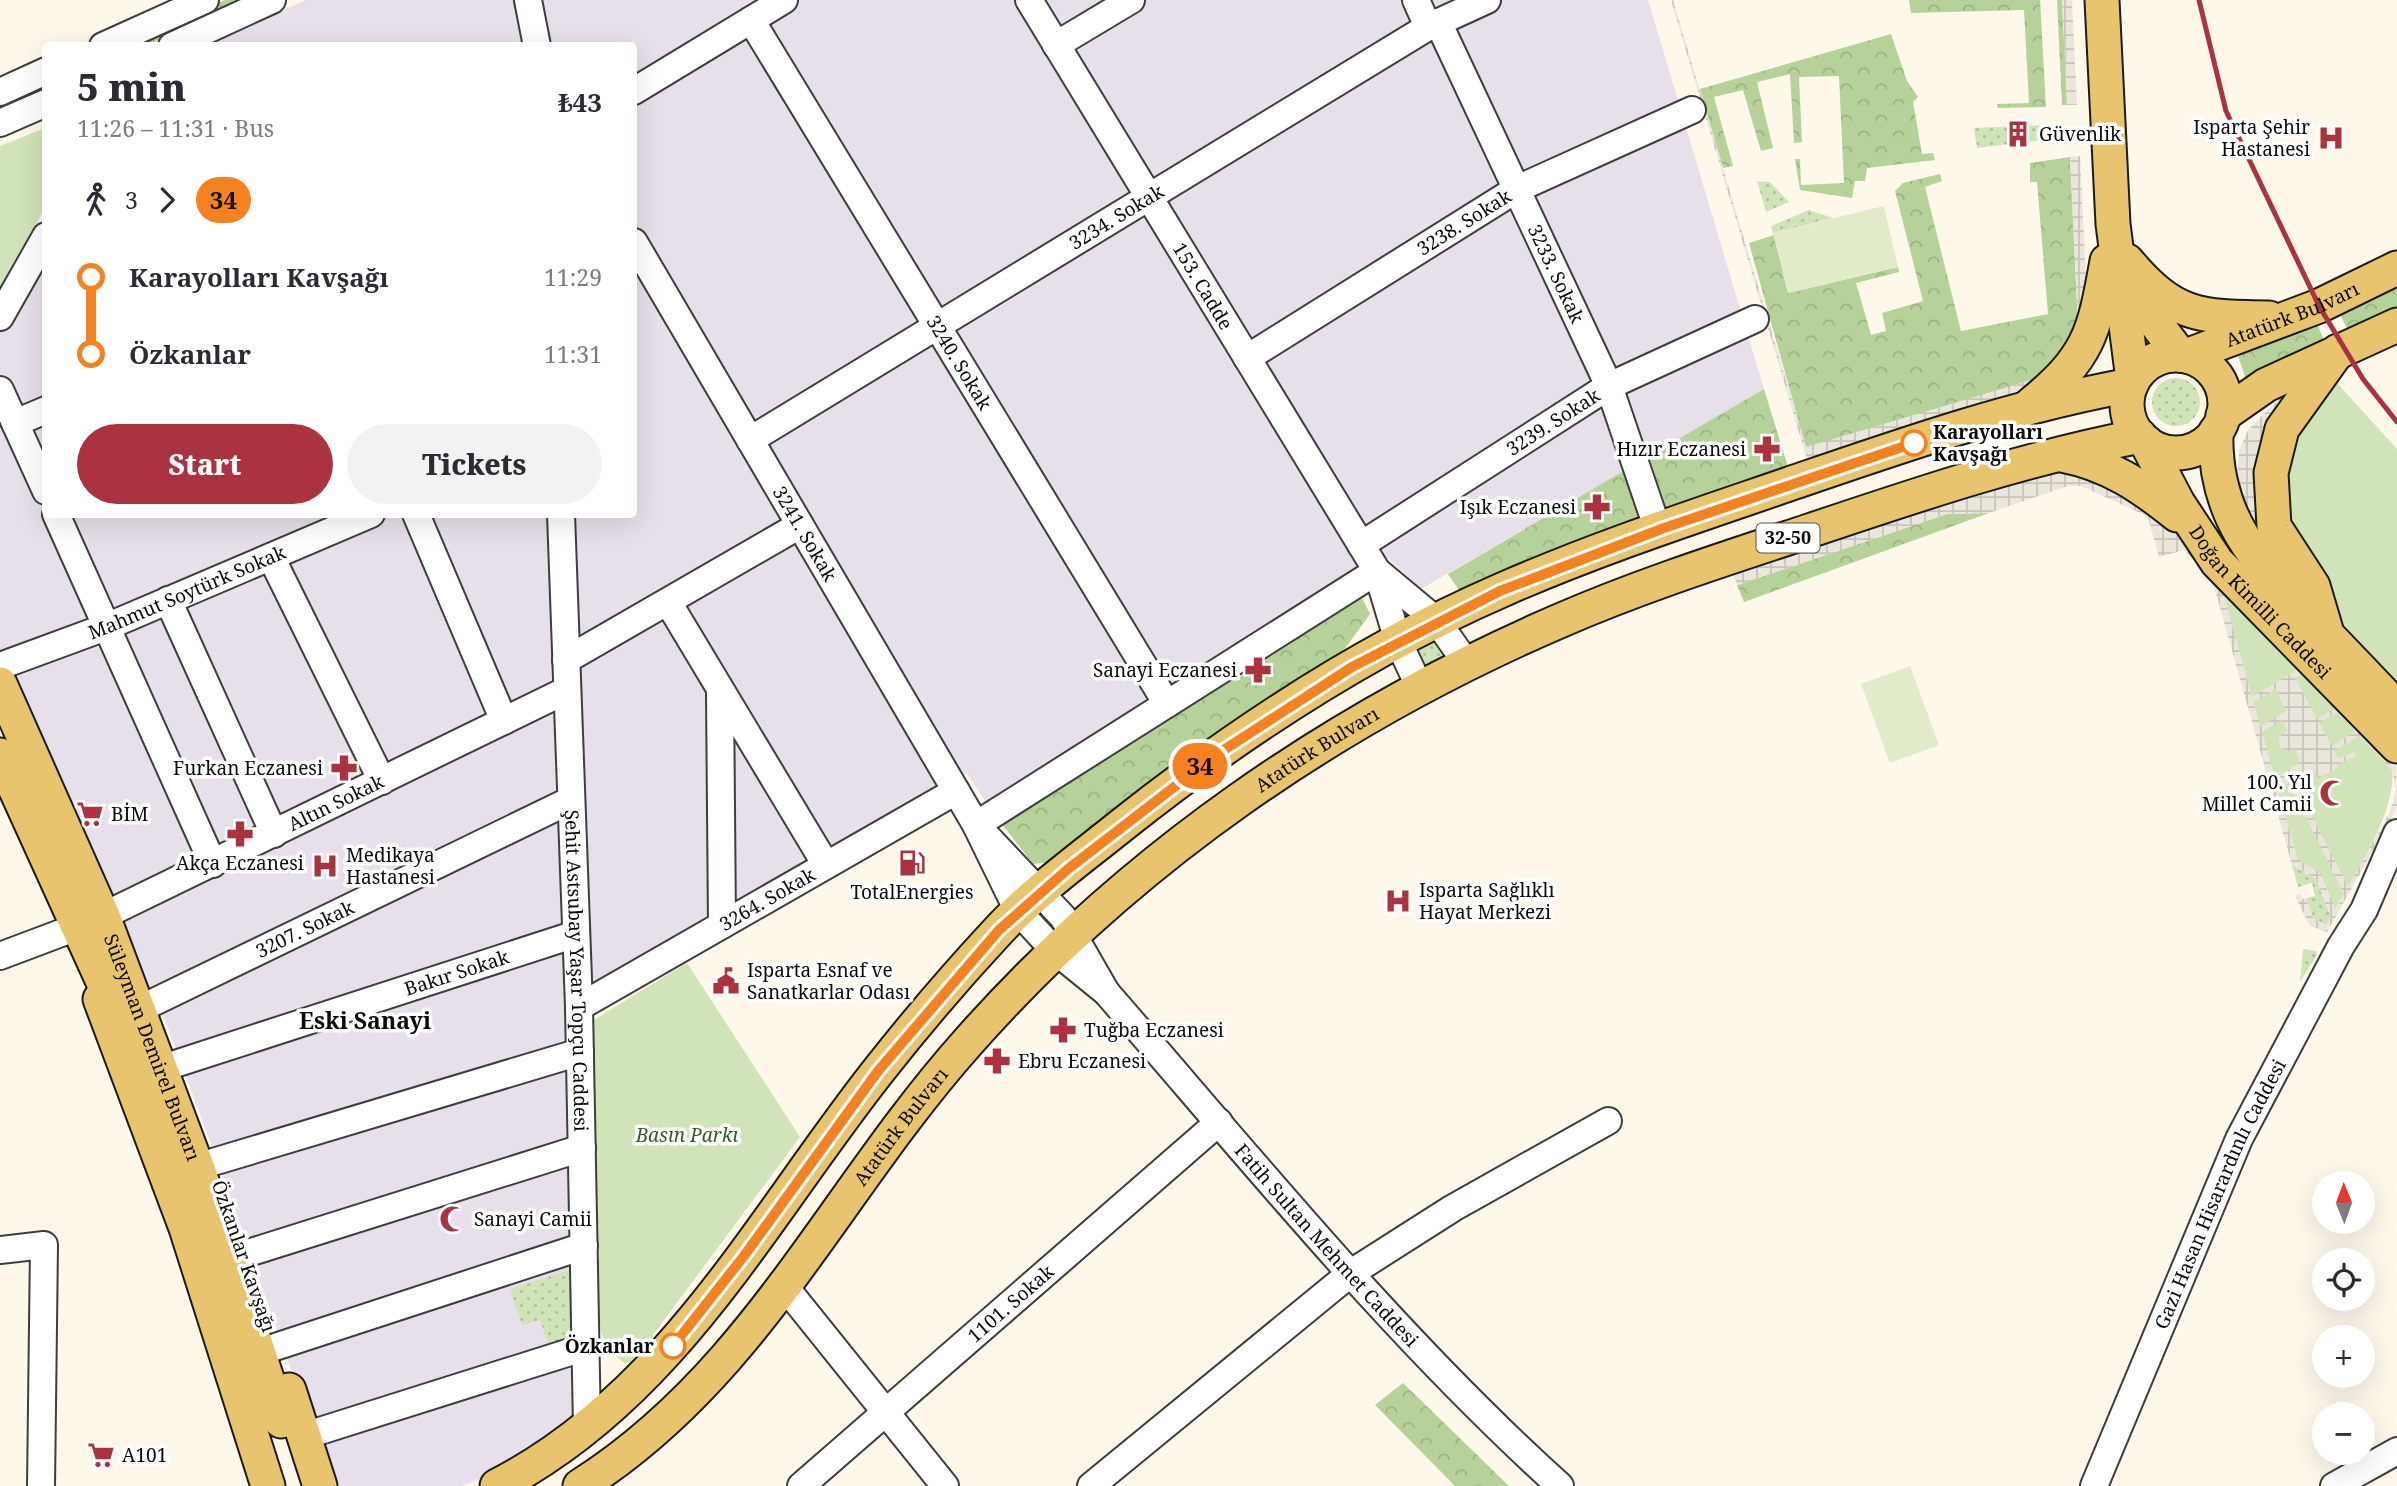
<!DOCTYPE html>
<html lang="en">
<head>
<meta charset="utf-8">
<style>
  body { margin:0; font-family:"Noto Serif",serif; background:#f2f2f3; color:#2b2b33; height:100vh; display:flex; flex-direction:column; font-size:26px; white-space:nowrap }
  * { box-sizing:border-box; margin:0 }
  p { font-size:23px; color:#7c7c81 }
  .icon { flex:none; width:38px; height:38px; fill:none; stroke:currentColor; stroke-width:2; stroke-linecap:round; stroke-linejoin:round }
  .map { position:relative; flex:1; overflow:hidden }
  .panel { position:absolute; left:42px; top:42px; width:595px; height:476px; display:flex; flex-direction:column; background:#fff; border-radius:7px; box-shadow:0 7px 28px #0002 }
  .panel>* { flex:none }
  .badge { padding:0 14px; border-radius:23px; font-size:24px; line-height:46px }
  .needle { width:46px; rotate:359deg }
  .controls { position:absolute; left:2312px; top:1171px; display:grid; gap:14px }
  .controls a { display:grid; place-items:center; width:63px; height:63px; border-radius:50%; background:#fff; box-shadow:0 7px 28px #0002; font-size:35px }
  .map>.badge { position:absolute; translate:-50% -50%; box-shadow:0 0 0 4px #fff }
  .legs { display:flex; align-items:center; gap:10px; height:77px; padding:0 35px; font-size:23px }
  .legs p { margin-inline-start:auto }
  .overview { display:flex; align-items:center; justify-content:space-between; height:119px; padding:0 35px }
  h1 { font-size:38px; font-weight:800; line-height:52px }
  .cta { display:flex; gap:14px; margin-top:auto; padding:14px 35px }
  .cta a { flex:1; height:80px; border-radius:42px; background:#aa333f; color:#fff; font-size:28px; font-weight:800; line-height:80px; text-align:center }
  .cta a+a { background:#f2f2f3; color:#2b2b33 }
  ul { padding:0 35px; list-style:none }
  li { display:flex; align-items:center; gap:24px; height:77px; font-size:26px }
  li i { display:grid; place-items:center; width:10px; height:100%; margin:0 9px; background:currentColor }
  li i::after { content:''; width:18px; height:18px; margin:-9px; border:5px solid; border-radius:50%; background:#fff }
  li p { margin-inline-start:auto }
  li:first-child i { background:linear-gradient(#0000 50%,currentColor 0) }
  li:last-child i { background:linear-gradient(currentColor 50%,#0000 0) }
  .map>svg:first-child { display:block }
  .industrial { fill:#e7dfe9 }
  .grass { fill:url(#grass-dots) }
  .forest { fill:url(#forest-crowns) }
  .park { fill:#d1e3b8 }
  .pitch { fill:#e1ebc9 }
  .plaza { fill:url(#plaza-grid); fill-rule:evenodd }
  .lines { fill:none; stroke-linecap:round; stroke-linejoin:round }
  .minor-casing { stroke:#3e3e3e; stroke-width:30 }
  .major-casing { stroke:#1c1c1c; stroke-width:37 }
  .minor { stroke:#fff; stroke-width:26 }
  .major { stroke:#e9c46e; stroke-width:33 }
  .rail { stroke:#aa333f; stroke-width:5 }
  .line-1-casing { stroke:#fff; stroke-width:16 }
  .line-1 { stroke:#f58220; stroke-width:10 }
  .stop-1-dot { fill:#fff; stroke:#f58220; stroke-width:3.5 }
  .labels { text-anchor:middle; stroke-width:7; stroke-linejoin:round; paint-order:stroke }
  .shield { fill:#fff; stroke:#545454; stroke-width:2 }
  .shield-label { font-size:18px; font-weight:bold; fill:#0b0b0b }
  .poi-label { font-size:19px; fill:#0b0b0b; stroke:#fff; text-anchor:start }
  .street-label { font-size:19px; fill:#0b0b0b; stroke:#fff }
  .stop-label { font-size:19px; font-weight:bold; fill:#0b0b0b; stroke:#fff; text-anchor:start }
  .park-label { font-size:19px; font-style:italic; fill:#315a23; stroke:#fff }
  .quarter-label { font-size:23px; font-weight:bold; fill:#0b0b0b; stroke:#fff }
</style>
</head>
<body>
<div class="map">
<svg width="2397" height="1486" viewBox="0 0 2397 1486">
  <defs>
    <pattern id="grass-dots" width="8" height="8" patternUnits="userSpaceOnUse" patternTransform="scale(1.75)"><rect width="8" height="8" fill="#d1e3b8"/><path d="M2 2h.1M6 6h.1" fill="none" stroke="#b2c19d" stroke-width="1.8" stroke-linecap="round"/></pattern>
    <pattern id="forest-crowns" width="20" height="18" patternUnits="userSpaceOnUse" patternTransform="scale(1.75)"><rect width="20" height="18" fill="#b6d29a"/><path d="M2 6a3 3 0 1 1 6 0M12 15a3 3 0 1 1 6 0" fill="none" stroke="#9bb383"/></pattern>
    <pattern id="plaza-grid" width="8" height="8" patternUnits="userSpaceOnUse" patternTransform="scale(1.75)"><rect width="8" height="8" fill="#ebe6db"/><path d="M0 4h8M4 0v8" fill="none" stroke="#c8c4bb"/></pattern>
  </defs>
  <rect width="100%" height="100%" fill="#fdf8ea"/>
  <path class="industrial" d="M306,0H1648L1764,389L1421,589L1388,558L987,804L967,773L571,1000L577,1421L510,1467L462,1486H332L223,1176L168,1028L0,656V332L45,252L46,514H634V46L205,45Z"/>
  <g class="grass">
    <path d="M2048,125L2049,139L1977,148L1974,128Z"/>
    <path d="M1757,181L1770,182L1789,202L1766,212Z"/>
    <path d="M1809,210L1833,218L1773,233L1771,226Z"/>
    <circle cx="2176" cy="402" r="24"/>
    <circle cx="1430" cy="653" r="13"/>
    <path d="M2292,865L2316,879L2331,917L2326,925L2313,918L2306,898L2315,896L2312,883L2298,887Z"/>
    <path d="M2303,949L2316,951L2317,955L2300,982Z"/>
    <path d="M573,1269V1346L551,1352L540,1320L522,1325L510,1289Z"/>
  </g>
  <g class="forest">
    <path d="M225,0H248L147,45L124,46Z"/>
    <path d="M1909,0H2040L2046,107L1998,108L1997,104L2029,103L2024,10L1911,13Z"/>
    <path d="M2057,0H2062L2067,105H2062Z"/>
    <path d="M1891,34L1907,81L1918,97L1913,102L1922,154L1933,153L1935,160L1867,168L1865,181H1855L1852,198L1800,190L1795,159H1800L1801,185L1844,183L1839,76L1799,77L1802,142L1794,143L1790,74L1757,82L1773,148L1761,151L1743,90L1714,97L1733,166L1723,168L1700,89Z"/>
    <path d="M2070,157L2078,324L2066,349L2032,380L1806,448L1749,243L1774,235L1788,293L1898,267L1899,272L1856,283L1871,335L1886,331L1882,313L1923,301L1895,191L1903,183L1940,174L1942,181L1925,187L1961,331L2048,314L2037,182H2030V163Z"/>
    <path d="M2397,283V308L2348,331L2339,312Z"/>
    <path d="M2316,322L2325,342L2246,379L2238,356Z"/>
    <path d="M1764,389L1788,467L1666,509L1649,456Z"/>
    <path d="M1625,470L1640,518L1459,590L1448,574Z"/>
    <path d="M1989,513L1744,602L1737,585L1947,514Z"/>
    <path d="M1359,592L1370,614L1344,650L1054,862L1033,864L1001,823Z"/>
    <path d="M1403,1383L1509,1486H1455L1375,1405Z"/>
  </g>
  <g class="park">
    <path d="M45,128V208L0,286V146Z"/>
    <path d="M2337,383L2397,449V685L2344,633L2287,537L2277,474L2315,400Z"/>
    <path d="M2221,587L2392,770C2397,810 2355,875 2335,910L2322,877L2297,859Z"/>
    <path d="M687,963L800,1137L633,1362L625,1363C601,1348 601,1333 597,1306L592,1021Z"/>
  </g>
  <g class="pitch">
    <path d="M1884,206L1898,267L1788,293L1773,233Z"/>
    <path d="M1910,666L1939,745L1890,763L1861,684Z"/>
  </g>
  <g class="plaza">
    <path d="M1671,0H1673L1806,447L2032,380L2066,349L2078,324L2070,157L2080,156L2088,318L2040,387L1808,463Z"/>
    <path d="M2062,0H2072L2077,105H2067Z"/>
    <path d="M2288,390L2281,418L2289,579L2243,511L2237,480L2239,451L2248,430Z"/>
    <path d="M2073,467L2165,519L2396,762L2397,808L2327,932L2310,926L2295,896L2300,894L2302,899L2306,898L2313,918L2326,925L2331,917L2316,879L2292,865L2212,579L2184,550L2159,557L2148,518L2140,513L2081,486H2068L1989,513L1947,514L1737,585L1732,571L2011,478ZM2222,589L2298,669L2252,697ZM2303,674L2335,708V709L2317,719L2295,678ZM2276,689L2286,711L2261,726L2253,702ZM2338,712L2356,731L2332,746L2319,723ZM2282,720L2287,731L2279,737V746L2288,751L2295,749L2300,762L2275,778L2262,732ZM2360,735L2392,770L2396,790L2390,812L2348,887L2294,781L2314,771L2318,778L2338,768L2337,765L2356,756L2354,752L2339,759L2334,751ZM2289,783L2344,894L2336,910L2320,873L2297,859L2277,787Z"/>
  </g>
  <g class="lines">
    <g class="minor-casing">
      <g id="minor">
        <path d="M528,0L537,46"/>
        <path d="M1416,0L1428,27"/>
        <path id="s1" d="M751,20L1167,704"/>
        <path id="s2" d="M1438,22L1609,386L1658,530"/>
        <path d="M1056,45L1131,0"/>
        <path d="M103,46L205,0"/>
        <path d="M172,46L272,0"/>
        <path d="M634,91L784,0"/>
        <path d="M0,92L46,71"/>
        <path d="M0,123L46,103"/>
        <path id="s3" d="M634,242L976,825L1377,571L1029,0"/>
        <path d="M0,317L46,236"/>
        <path id="s4" d="M1247,358L1517,189L1692,110"/>
        <path d="M0,390L46,491"/>
        <path d="M15,423L46,410"/>
        <path id="s5" d="M750,440L1428,27L1487,0"/>
        <path d="M56,514L213,864"/>
        <path d="M416,514L504,721"/>
        <path id="s6" d="M561,514L579,1007L587,1427"/>
        <path id="s7" d="M1361,545L1609,386L1755,319"/>
        <path d="M271,557L382,781"/>
        <path d="M168,600L274,834"/>
        <path d="M668,602L826,865"/>
        <path d="M566,660L800,525"/>
        <path id="s8" d="M0,666L106,627L371,514"/>
        <path d="M1420,688L1398,641L1377,571L1437,621L1467,664"/>
        <path d="M720,691L722,925"/>
        <path d="M976,825L1063,917L1106,992L1053,949L1018,911Z"/>
        <path id="s9" d="M103,916L567,690"/>
        <path d="M0,956L77,927"/>
        <path id="s10" d="M1106,992C1252,1160 1394,1336 1560,1486"/>
        <path id="s11" d="M150,1004L571,800"/>
        <path id="s12" d="M579,1007L956,791"/>
        <path id="s13" d="M175,1064L576,934"/>
        <path d="M213,1162L580,1052"/>
        <path d="M0,1250L44,1245L41,1486"/>
        <path d="M245,1254L582,1148"/>
        <path d="M785,1287L945,1486"/>
        <path d="M275,1347L584,1246"/>
        <path d="M304,1436L586,1347"/>
        <path id="s14" d="M801,1486L1219,1122"/>
        <path d="M1091,1486L1351,1273L1453,1208L1608,1121"/>
        <path id="s15" d="M2094,1486L2239,1139L2341,946L2364,910L2397,833"/>
        <path d="M2334,1486L2397,1451"/>
      </g>
    </g>
    <g class="major-casing">
      <g id="major">
        <path d="M2102,0L2113,224L2133,380"/>
        <path d="M2127,261C2174,317 2199,317 2269,318"/>
        <path d="M2134,279L2152,318L2180,355"/>
        <circle cx="2176" cy="404" r="49"/>
        <path id="s16" d="M2186,356L2319,306L2397,268"/>
        <path d="M2030,405C2089,357 2094,334 2107,261"/>
        <path d="M2223,415L2266,385L2397,325"/>
        <path d="M2216,431C2213,517 2257,562 2312,619C2341,649 2369,678 2397,708"/>
        <path id="s17" d="M2146,442L2178,503L2217,562L2397,746"/>
        <path d="M2062,455C2109,464 2141,486 2177,515"/>
        <path d="M2326,630L2313,586L2274,526L2271,473L2282,429L2338,351"/>
        <path id="s18" d="M0,684L103,916L198,1169L281,1421"/>
        <path d="M0,755L120,1019"/>
        <path d="M100,999L186,1228L268,1486"/>
        <path d="M289,1390L320,1486"/>
        <path d="M497,1486C672,1396 762,1218 879,1070C916,1023 957,975 998,931C1035,891 1080,859 1122,825C1238,733 1366,649 1502,590C1595,549 1693,517 1789,484C1900,446 2014,406 2131,385"/>
        <path id="s19" d="M580,1486C755,1375 834,1192 968,1042C1130,859 1333,719 1557,622C1637,587 1721,560 1803,533C1916,495 2022,459 2140,436"/>
      </g>
    </g>
    <use href="#minor" class="minor"/>
    <use href="#major" class="major"/>
    <path class="rail" d="M2199,0L2226,111L2319,306L2363,379L2397,422"/>
  </g>
  <g class="lines">
    <g class="line-1-casing">
      <path id="line-1" d="M673,1346L744,1256L878,1071L999,930L1068,869L1213,757L1352,667L1500,591L1664,528L1914,443"/>
    </g>
    <use href="#line-1" class="line-1"/>
  </g>
  <defs>
    <g id="building-bare" transform="scale(2.1)"><path d="M-4-6H4V6H1V3H-1V6H-4ZM-2.5-4.3h1.7v1.8h-1.7ZM.8-4.3h1.7v1.8H.8ZM-2.5-1h1.7V.8h-1.7ZM.8-1h1.7V.8H.8Z" fill="#aa333f" stroke="#fff" stroke-width="2.5" paint-order="stroke"/></g>
    <g id="hospital-bare" transform="scale(2.1)"><path d="M-5-5h3v3.5h4V-5h3V5h-3V1.5h-4V5h-3Z" fill="#aa333f" stroke="#fff" stroke-width="2.5" paint-order="stroke"/></g>
    <g id="pharmacy-bare" transform="scale(2.1)"><path d="M-2-6h4v4h4v4h-4v4h-4v-4h-4v-4h4Z" fill="#aa333f" stroke="#fff" stroke-width="2.5" paint-order="stroke"/></g>
    <g id="mosque-bare" transform="scale(2.1)"><path d="M3.5-4.9A6 6 0 1 0 3.5 4.9A5 5 0 1 1 3.5-4.9Z" fill="#aa333f" stroke="#fff" stroke-width="2.5" paint-order="stroke"/></g>
    <g id="supermarket-bare" transform="scale(2.1)"><path d="M-6-5.5h2.5l.6 2H6L4.5 2H-2.5L-4.4-4H-6ZM-1.5 3.2a1.3 1.3 0 1 0 .1 0ZM3 3.2a1.3 1.3 0 1 0 .1 0Z" fill="#aa333f" stroke="#fff" stroke-width="2.5" paint-order="stroke"/></g>
    <g id="fuel-bare" transform="scale(2.1)"><path d="M-5.5-6h7V0h2V4h1.3V-2.5L3-4.5l.8-.8L6-3V5H2.5V1h-1V6h-7ZM-4.2-4.7v3.2H.2V-4.7Z" fill="#aa333f" stroke="#fff" stroke-width="2.5" paint-order="stroke"/></g>
    <g id="civic-bare" transform="scale(2.1)"><path d="M-.6-6.5H3V-4.5H.6V-3L4-1V1h2V6H-6V1h2V-1L-.6-3ZM-1.2 2.5V6h2.4V2.5Z" fill="#aa333f" stroke="#fff" stroke-width="2.5" paint-order="stroke"/></g>
  </defs>
  <g fill-rule="evenodd">
    <use href="#building-bare" x="2018" y="134"/>
    <use href="#hospital-bare" x="2331" y="138"/>
    <use href="#pharmacy-bare" x="1767" y="449"/>
    <use href="#pharmacy-bare" x="1597" y="507"/>
    <use href="#pharmacy-bare" x="1258" y="670"/>
    <use href="#pharmacy-bare" x="344" y="768"/>
    <use href="#mosque-bare" x="2333" y="793"/>
    <use href="#supermarket-bare" x="90" y="814"/>
    <use href="#pharmacy-bare" x="240" y="834"/>
    <use href="#fuel-bare" x="912" y="863"/>
    <use href="#hospital-bare" x="325" y="866"/>
    <use href="#hospital-bare" x="1398" y="901"/>
    <use href="#civic-bare" x="726" y="981"/>
    <use href="#pharmacy-bare" x="1063" y="1030"/>
    <use href="#pharmacy-bare" x="997" y="1061"/>
    <use href="#mosque-bare" x="453" y="1219"/>
    <use href="#supermarket-bare" x="101" y="1455"/>
  </g>
  <g class="stop-1-dot">
    <circle cx="1914" cy="443" r="12"/>
    <circle cx="673" cy="1346" r="12"/>
  </g>
  <g class="labels">
    <rect class="shield" x="1756.5" y="523.5" width="63" height="29" rx="5"/>
    <g class="shield-label">
      <text x="1788" y="544">32-50</text>
    </g>
    <g class="poi-label">
      <text x="2310" y="134" text-anchor="end">Isparta Şehir<tspan x="2310" dy="22">Hastanesi</tspan></text>
      <text x="2039" y="141">Güvenlik</text>
      <text x="1746" y="456" text-anchor="end">Hızır Eczanesi</text>
      <text x="1576" y="514" text-anchor="end">Işık Eczanesi</text>
      <text x="1237" y="677" text-anchor="end">Sanayi Eczanesi</text>
      <text x="323" y="775" text-anchor="end">Furkan Eczanesi</text>
      <text x="2312" y="789" text-anchor="end">100. Yıl<tspan x="2312" dy="22">Millet Camii</tspan></text>
      <text x="111" y="821">BİM</text>
      <text x="346" y="862">Medikaya<tspan x="346" dy="22">Hastanesi</tspan></text>
      <text x="240" y="870" text-anchor="middle">Akça Eczanesi</text>
      <text x="1419" y="897">Isparta Sağlıklı<tspan x="1419" dy="22">Hayat Merkezi</tspan></text>
      <text x="912" y="899" text-anchor="middle">TotalEnergies</text>
      <text x="747" y="977">Isparta Esnaf ve<tspan x="747" dy="22">Sanatkarlar Odası</tspan></text>
      <text x="1084" y="1037">Tuğba Eczanesi</text>
      <text x="1018" y="1068">Ebru Eczanesi</text>
      <text x="474" y="1226">Sanayi Camii</text>
      <text x="122" y="1462">A101</text>
    </g>
    <g class="street-label">
      <text dy="7" stroke="none"><textPath href="#s5" startOffset="429">3234. Sokak</textPath></text>
      <text dy="7" stroke="none"><textPath href="#s4" startOffset="256">3238. Sokak</textPath></text>
      <text dy="7" stroke="none"><textPath href="#s2" startOffset="278">3233. Sokak</textPath></text>
      <text transform="translate(1203 286) rotate(59)" y="7">153. Cadde</text>
      <text dy="7" stroke="none"><textPath href="#s16" startOffset="114">Atatürk Bulvarı</textPath></text>
      <text dy="7" stroke="none"><textPath href="#s1" startOffset="401">3240. Sokak</textPath></text>
      <text dy="7" stroke="none"><textPath href="#s7" startOffset="228">3239. Sokak</textPath></text>
      <text dy="7" stroke="none"><textPath href="#s3" startOffset="338">3241. Sokak</textPath></text>
      <text dy="7" stroke="none"><textPath href="#s8" startOffset="201">Mahmut Soytürk Sokak</textPath></text>
      <text dy="7" stroke="none"><textPath href="#s17" startOffset="198">Doğan Kimilli Caddesi</textPath></text>
      <text dy="7" stroke="none"><textPath href="#s19" startOffset="1050">Atatürk Bulvarı</textPath></text>
      <text dy="7" stroke="none"><textPath href="#s9" startOffset="259">Altın Sokak</textPath></text>
      <text dy="7" stroke="none"><textPath href="#s12" startOffset="217">3264. Sokak</textPath></text>
      <text dy="7" stroke="none"><textPath href="#s11" startOffset="172">3207. Sokak</textPath></text>
      <text dy="7" stroke="none"><textPath href="#s6" startOffset="457">Şehit Astsubay Yaşar Topçu Caddesi</textPath></text>
      <text dy="7" stroke="none"><textPath href="#s13" startOffset="296">Bakır Sokak</textPath></text>
      <text dy="7" stroke="none"><textPath href="#s18" startOffset="394">Süleyman Demirel Bulvarı</textPath></text>
      <text dy="7" stroke="none"><textPath href="#s19" startOffset="485">Atatürk Bulvarı</textPath></text>
      <text dy="7" stroke="none"><textPath href="#s15" startOffset="318">Gazi Hasan Hisarardınlı Caddesi</textPath></text>
      <text dy="7" stroke="none"><textPath href="#s10" startOffset="336">Fatih Sultan Mehmet Caddesi</textPath></text>
      <text transform="translate(244 1256) rotate(71)" y="7">Özkanlar Kavşağı</text>
      <text dy="7" stroke="none"><textPath href="#s14" startOffset="278">1101. Sokak</textPath></text>
    </g>
    <g class="stop-label">
      <text x="1933" y="439">Karayolları<tspan x="1933" dy="22">Kavşağı</tspan></text>
      <text x="654" y="1353" text-anchor="end">Özkanlar</text>
    </g>
    <g class="park-label">
      <text x="687" y="1142">Basın Parkı</text>
    </g>
    <g class="quarter-label">
      <text x="365" y="1029">Eski Sanayi</text>
    </g>
  </g>
</svg>
<div class="controls">
<a><svg class="needle" viewBox="-14 -14 28 28"><path d="M0-13l5 13h-10z" fill="#e53935"/><path d="M0 13l5-13h-10z" fill="#7c7c81"/></svg></a>
<a><svg class="icon" aria-label="locate" viewBox="0 0 24 24"><circle cx="12" cy="12" r="6"/><path d="M12 2v4M12 18v4M2 12h4M18 12h4"/></svg></a>
<a>+</a>
<a>−</a>
</div>
<b class="badge" style="left:1200px;top:766px;background:#f58220;color:#111">34</b>
<section class="panel">
<div class="overview"><div><h1>5 min</h1><p>11:26 – 11:31 · Bus</p></div><b>₺43</b></div>
<div class="legs"><svg class="icon" aria-label="walk" viewBox="0 0 24 24"><circle cx="13" cy="4" r="2"/><path d="M13 8l-2 6 4 7M11 14l-3 7M7 12l3-4h3l4 4"/></svg>3<svg class="icon" aria-label="forward" viewBox="0 0 24 24"><path d="M9 5l7 7-7 7"/></svg><b class="badge" style="background:#f58220;color:#111">34</b></div>
<ul>
<li><i style="color:#f58220"></i><b>Karayolları Kavşağı</b><p>11:29</p></li>
<li><i style="color:#f58220"></i><b>Özkanlar</b><p>11:31</p></li>
</ul>
<div class="cta"><a>Start</a><a>Tickets</a></div>
</section>
</div>
</body>
</html>
